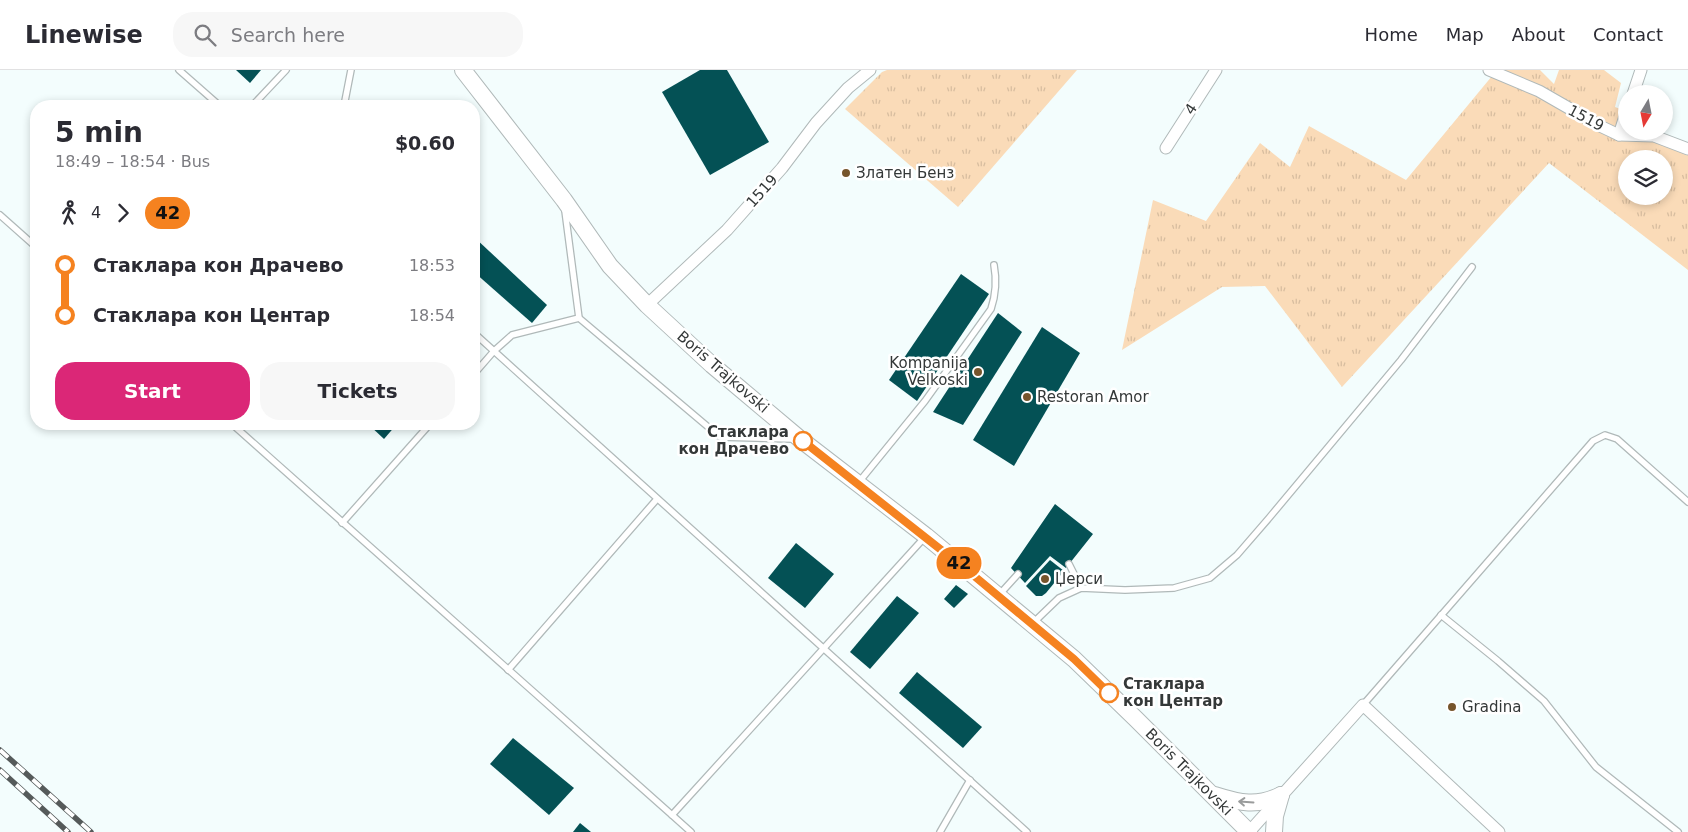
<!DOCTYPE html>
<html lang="en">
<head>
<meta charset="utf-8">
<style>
  body { margin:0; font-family:"DejaVu Sans",sans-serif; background:#f7f7f7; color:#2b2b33; height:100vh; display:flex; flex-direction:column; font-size:19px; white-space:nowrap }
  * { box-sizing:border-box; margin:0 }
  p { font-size:16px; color:#7c7c81 }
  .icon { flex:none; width:28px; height:28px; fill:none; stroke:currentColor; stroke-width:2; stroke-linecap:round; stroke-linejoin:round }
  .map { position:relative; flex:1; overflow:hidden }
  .drawer { position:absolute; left:30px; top:30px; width:450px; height:330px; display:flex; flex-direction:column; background:#fff; border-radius:20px; box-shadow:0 2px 8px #0003 }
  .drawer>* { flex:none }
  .badge { padding:0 10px; border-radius:16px; font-size:18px; line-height:32px }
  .needle { width:32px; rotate:190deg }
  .buttons { position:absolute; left:1618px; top:15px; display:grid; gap:10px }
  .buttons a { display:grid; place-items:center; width:55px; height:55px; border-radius:50%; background:#fff; box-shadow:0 2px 8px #0003; font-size:25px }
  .map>.badge { position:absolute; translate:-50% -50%; box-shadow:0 0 0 2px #fff }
  .legs { display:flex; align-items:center; gap:8px; height:55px; padding:0 25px; font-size:16px }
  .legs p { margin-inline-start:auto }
  .head { display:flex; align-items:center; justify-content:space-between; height:85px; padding:0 25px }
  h1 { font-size:28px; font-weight:700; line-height:38px }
  .button { display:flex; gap:10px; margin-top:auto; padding:10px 25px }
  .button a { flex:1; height:58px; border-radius:20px; background:#db2777; color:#fff; font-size:20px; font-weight:700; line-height:58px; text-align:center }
  .button a+a { background:#f7f7f7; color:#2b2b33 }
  ul { padding:0 25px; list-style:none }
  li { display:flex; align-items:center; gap:18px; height:50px; font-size:19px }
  li i { display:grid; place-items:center; width:8px; height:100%; margin:0 6px; background:currentColor }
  li i::after { content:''; width:12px; height:12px; margin:-6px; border:4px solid; border-radius:50%; background:#fff }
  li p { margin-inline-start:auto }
  li:first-child i { background:linear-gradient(#0000 50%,currentColor 0) }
  li:last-child i { background:linear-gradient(currentColor 50%,#0000 0) }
  header { display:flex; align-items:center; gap:30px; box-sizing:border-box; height:70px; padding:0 25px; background:#fff; border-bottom:1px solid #e1e1e2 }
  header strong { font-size:24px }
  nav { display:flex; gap:28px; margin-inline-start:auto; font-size:18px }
  .search { width:350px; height:45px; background:#f7f7f7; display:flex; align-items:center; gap:12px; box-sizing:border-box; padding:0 18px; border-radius:20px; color:#7c7c81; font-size:19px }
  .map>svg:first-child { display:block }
  .grass { fill:url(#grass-tufts); fill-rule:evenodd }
  .building { fill:#045155 }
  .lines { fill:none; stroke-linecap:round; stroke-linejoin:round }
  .service-casing { stroke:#b0b9b9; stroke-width:8 }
  .minor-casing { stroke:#b0b9b9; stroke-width:13 }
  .secondary-casing { stroke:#b0b9b9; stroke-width:18 }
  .service { stroke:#fff; stroke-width:5.5 }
  .minor { stroke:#fff; stroke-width:11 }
  .secondary { stroke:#fff; stroke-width:16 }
  .rail-casing { stroke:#555a5a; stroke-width:5.5 }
  .rail { stroke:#fff; stroke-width:4; stroke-dasharray:11; stroke-linecap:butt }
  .oneway { stroke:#9a9c9c }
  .line-1-casing { stroke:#fff; stroke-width:11 }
  .line-1 { stroke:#f58220; stroke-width:8 }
  .poi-dot { fill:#76552c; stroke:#fff; stroke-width:2 }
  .stop-1-dot { fill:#fff; stroke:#f58220; stroke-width:2.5 }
  .labels { text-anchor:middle; stroke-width:5; stroke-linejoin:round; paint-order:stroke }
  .street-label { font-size:15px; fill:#343838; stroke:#fff }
  .poi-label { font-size:15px; fill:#343838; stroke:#fff; text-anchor:start }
  .stop-label { font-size:15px; font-weight:bold; fill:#343838; stroke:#fff; text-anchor:end }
</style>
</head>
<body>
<header>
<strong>Linewise</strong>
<div class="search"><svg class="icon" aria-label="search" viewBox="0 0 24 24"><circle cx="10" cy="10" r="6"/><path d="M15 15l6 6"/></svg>Search here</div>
<nav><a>Home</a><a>Map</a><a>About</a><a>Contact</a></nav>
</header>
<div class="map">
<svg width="1688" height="762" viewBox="0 0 1688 762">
  <defs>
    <pattern id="grass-tufts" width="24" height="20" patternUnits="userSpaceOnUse" patternTransform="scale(1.25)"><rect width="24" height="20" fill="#fadbb8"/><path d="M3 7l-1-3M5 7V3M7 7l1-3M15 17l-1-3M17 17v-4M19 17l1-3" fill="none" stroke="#d7bd9f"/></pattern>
  </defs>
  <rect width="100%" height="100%" fill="#f3fdfd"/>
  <g class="grass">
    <path d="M887,0H1077L958,137L845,39L882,2Z"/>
    <path d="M1497,0H1540L1554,14L1559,0H1604L1621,13L1615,37L1626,41V61H1659L1675,73L1688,75V200L1549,93L1342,317L1265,216L1222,217L1122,280L1153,130L1206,151L1260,73L1290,97L1309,56L1406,110ZM1626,89H1664V126H1626Z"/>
  </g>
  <g class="building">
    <path d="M236,0H261L250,13Z"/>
    <path d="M700,0H727L769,72L710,105L662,22Z"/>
    <path d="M474,167L547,235L532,253L474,202Z"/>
    <path d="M961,204L989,224L917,331L889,310Z"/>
    <path d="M998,243L1022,262L963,355L933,342Z"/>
    <path d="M1042,257L1080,283L1014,396L973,370Z"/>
    <path d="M368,354H397L384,369Z"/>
    <path d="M1055,434L1093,464L1066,498L1050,486L1025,513L1011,498Z"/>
    <path d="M796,473L834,504L805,538L768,508Z"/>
    <path d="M1050,490L1064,501L1046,523L1042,526H1036L1026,516Z"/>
    <path d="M956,515L968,524L954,538L944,529Z"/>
    <path d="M897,526L919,543L870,599L850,582Z"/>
    <path d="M917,602L982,657L963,678L899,623Z"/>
    <path d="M513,668L574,718L549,745L490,694Z"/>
    <path d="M580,753L591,762H573Z"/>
  </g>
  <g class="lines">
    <g class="service-casing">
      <g id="service">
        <path d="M179,0L220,36"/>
        <path d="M252,36L286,0"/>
        <path d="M344,36L351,0"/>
        <path d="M565,141L579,248L720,367L793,369"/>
        <path d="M0,145L36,177"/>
        <path d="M474,263L1027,762"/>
        <path d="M474,304L494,281L512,265L579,248"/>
        <path d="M232,354L672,745L924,468"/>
        <path d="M859,412L925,331L991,239C996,224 997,211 994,195"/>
        <path d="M342,453L430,354"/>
        <path d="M1069,494L1081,518"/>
        <path d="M999,525L1018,504"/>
        <path d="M1441,545L1498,591L1544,631L1596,697L1678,762"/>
        <path d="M1033,553L1059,528L1081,518L1125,520L1174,518L1210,508L1237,485L1269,448L1401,290L1472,197"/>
        <path d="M508,600L657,429"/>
        <path d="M1363,635L1593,371L1605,365L1617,369L1688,432"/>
        <path d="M672,745L691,762"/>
        <path d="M940,762L970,710"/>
      </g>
    </g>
    <g class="minor-casing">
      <g id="minor">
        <path d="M1489,0L1539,21L1600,56L1619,65L1654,66L1688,79"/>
        <path d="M1633,24L1641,0"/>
        <path d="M1619,65L1626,43"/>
        <path d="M1166,78L1216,0"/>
        <path d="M647,235L727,160L782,98L816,53L848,18L870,0"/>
        <path d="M1249,762L1363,635L1499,762"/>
      </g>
    </g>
    <g class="secondary-casing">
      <g id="secondary">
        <path d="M463,0L564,130L610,196L647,235L712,295L800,369L926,466L1074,589L1136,649L1249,762"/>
        <path d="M1215,725C1240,733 1257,737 1281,725"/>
        <path d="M1274,762L1275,746L1281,725"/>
      </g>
    </g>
    <use href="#service" class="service"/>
    <use href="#minor" class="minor"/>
    <use href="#secondary" class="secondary"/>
    <g class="rail-casing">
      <g id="rail">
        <path d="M0,680L91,762"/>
        <path d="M0,700L68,762"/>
      </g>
    </g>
    <use href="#rail" class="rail"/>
  </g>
  <defs><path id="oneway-shaft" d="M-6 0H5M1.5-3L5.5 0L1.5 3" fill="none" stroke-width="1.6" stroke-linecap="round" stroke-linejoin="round" transform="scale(1.25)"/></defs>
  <use class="oneway" href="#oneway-shaft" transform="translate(1246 732) rotate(-176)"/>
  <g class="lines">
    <g class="line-1-casing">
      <path id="line-1" d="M803,371L973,505L1074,589L1109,623"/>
    </g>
    <use href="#line-1" class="line-1"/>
  </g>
  <g class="poi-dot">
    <circle cx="846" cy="103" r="5"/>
    <circle cx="978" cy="302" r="5"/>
    <circle cx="1027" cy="327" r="5"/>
    <circle cx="1045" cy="509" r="5"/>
    <circle cx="1452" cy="637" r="5"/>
  </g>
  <g class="stop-1-dot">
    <circle cx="803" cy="371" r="9"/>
    <circle cx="1109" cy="623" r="9"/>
  </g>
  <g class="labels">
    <g class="street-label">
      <text transform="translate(1191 39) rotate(-57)" y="5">4</text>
      <text transform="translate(1586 48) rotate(28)" y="5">1519</text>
      <text transform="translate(762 121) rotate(-48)" y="5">1519</text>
      <text transform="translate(723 302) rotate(41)" y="5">Boris Trajkovski</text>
      <text transform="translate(1189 702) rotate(45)" y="5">Boris Trajkovski</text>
    </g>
    <g class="poi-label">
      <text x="856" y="108">Златен Бенз</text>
      <text x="968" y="298" text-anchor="end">Kompanija<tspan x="968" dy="17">Velkoski</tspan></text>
      <text x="1037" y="332">Restoran Amor</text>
      <text x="1055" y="514">Џерси</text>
      <text x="1462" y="642">Gradina</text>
    </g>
    <g class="stop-label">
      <text x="789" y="367">Стаклара<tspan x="789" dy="17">кон Драчево</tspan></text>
      <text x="1123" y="619" text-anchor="start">Стаклара<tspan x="1123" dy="17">кон Центар</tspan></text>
    </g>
  </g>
</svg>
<div class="buttons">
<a><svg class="needle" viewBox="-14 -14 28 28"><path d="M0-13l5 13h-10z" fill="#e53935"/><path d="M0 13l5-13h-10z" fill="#7c7c81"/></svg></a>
<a><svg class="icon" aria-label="layers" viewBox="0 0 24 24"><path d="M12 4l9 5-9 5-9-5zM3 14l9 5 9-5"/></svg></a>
</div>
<b class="badge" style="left:959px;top:493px;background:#f58220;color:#111">42</b>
<section class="drawer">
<div class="head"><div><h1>5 min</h1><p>18:49 – 18:54 · Bus</p></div><b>$0.60</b></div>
<div class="legs"><svg class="icon" aria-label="walk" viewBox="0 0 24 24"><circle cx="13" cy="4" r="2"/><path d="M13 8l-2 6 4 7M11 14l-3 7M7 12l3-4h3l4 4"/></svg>4<svg class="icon" aria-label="forward" viewBox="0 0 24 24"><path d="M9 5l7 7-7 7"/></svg><b class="badge" style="background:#f58220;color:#111">42</b></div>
<ul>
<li><i style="color:#f58220"></i><b>Стаклара кон Драчево</b><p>18:53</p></li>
<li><i style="color:#f58220"></i><b>Стаклара кон Центар</b><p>18:54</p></li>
</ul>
<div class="button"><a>Start</a><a>Tickets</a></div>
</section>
</div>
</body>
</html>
